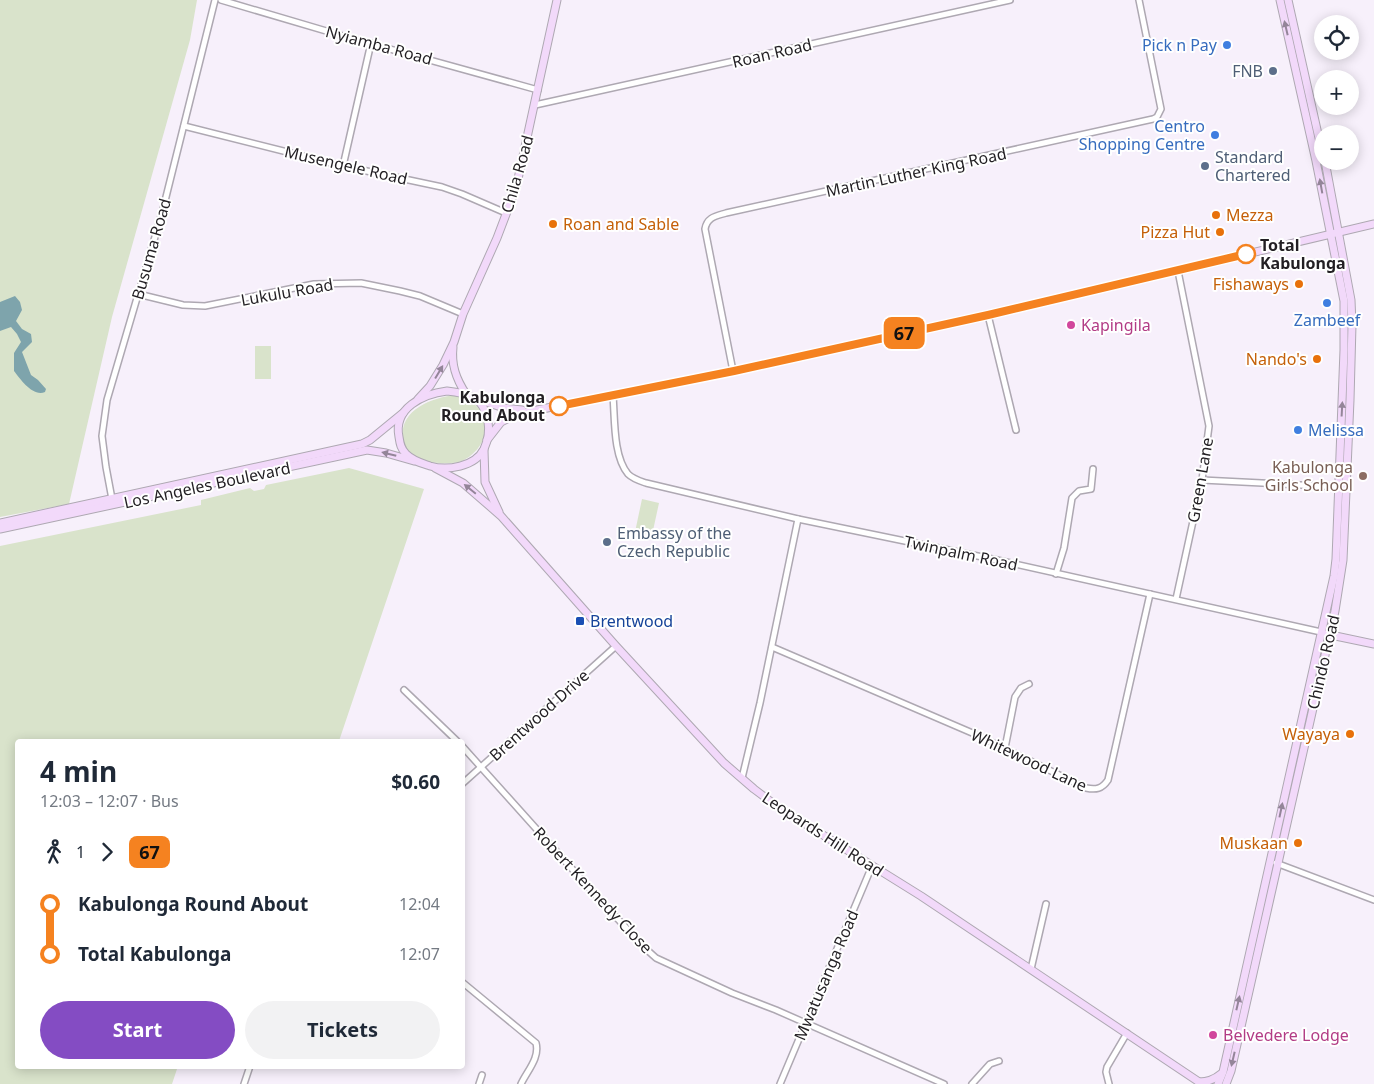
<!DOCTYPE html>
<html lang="en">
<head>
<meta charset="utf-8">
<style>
  body { margin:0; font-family:"Noto Sans",sans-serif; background:#f2f2f3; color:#1f2937; height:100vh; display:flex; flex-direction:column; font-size:19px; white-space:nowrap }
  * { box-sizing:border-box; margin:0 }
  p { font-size:16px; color:#747a83 }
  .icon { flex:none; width:28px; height:28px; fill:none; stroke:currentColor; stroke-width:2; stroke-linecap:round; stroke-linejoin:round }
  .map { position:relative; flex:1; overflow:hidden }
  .details { position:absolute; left:15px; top:739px; width:450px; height:330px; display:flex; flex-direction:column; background:#fff; border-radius:5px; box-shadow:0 2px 12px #0003 }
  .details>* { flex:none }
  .badge { padding:0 10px; border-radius:8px; font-size:18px; line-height:32px }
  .buttons { position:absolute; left:1314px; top:15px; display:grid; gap:10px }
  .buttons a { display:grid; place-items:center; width:45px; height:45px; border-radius:50%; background:#fff; box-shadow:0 2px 12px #0003; font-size:25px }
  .map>.badge { position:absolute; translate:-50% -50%; box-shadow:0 0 0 2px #fff }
  .legs { display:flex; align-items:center; gap:8px; height:55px; padding:0 25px; font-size:16px }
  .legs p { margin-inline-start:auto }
  .summary { display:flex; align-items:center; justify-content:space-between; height:85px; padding:0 25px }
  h1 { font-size:28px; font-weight:700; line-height:38px }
  .primary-button { display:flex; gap:10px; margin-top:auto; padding:10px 25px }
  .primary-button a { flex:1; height:58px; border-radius:30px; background:#844cc3; color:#fff; font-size:20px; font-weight:700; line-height:58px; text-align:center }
  .primary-button a+a { background:#f2f2f3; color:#1f2937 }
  ul { padding:0 25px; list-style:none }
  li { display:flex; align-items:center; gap:18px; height:50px; font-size:19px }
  li i { display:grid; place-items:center; width:8px; height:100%; margin:0 6px; background:currentColor }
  li i::after { content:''; width:12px; height:12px; margin:-6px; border:4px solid; border-radius:50%; background:#fff }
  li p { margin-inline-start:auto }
  li:first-child i { background:linear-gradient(#0000 50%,currentColor 0) }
  li:last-child i { background:linear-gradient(currentColor 50%,#0000 0) }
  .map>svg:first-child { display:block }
  .green { fill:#d9e3cb }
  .water { fill:#7ea4ac }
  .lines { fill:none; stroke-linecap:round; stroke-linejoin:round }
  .street-casing { stroke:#aea8b2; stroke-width:8 }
  .secondary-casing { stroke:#aea8b2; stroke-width:9 }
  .street { stroke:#fff; stroke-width:5 }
  .secondary { stroke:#f2d9fa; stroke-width:7 }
  .oneway { fill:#948599 }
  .line-1-casing { stroke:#fff; stroke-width:11 }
  .line-1 { stroke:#f58220; stroke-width:8 }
  .shop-dot { fill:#3f7fe0; stroke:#fff; stroke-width:2 }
  .service-dot { fill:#5c6f8a; stroke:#fff; stroke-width:2 }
  .food-dot { fill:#e8710a; stroke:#fff; stroke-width:2 }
  .stop-1-dot { fill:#fff; stroke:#f58220; stroke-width:2.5 }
  .hotel-dot { fill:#d1479c; stroke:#fff; stroke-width:2 }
  .education-dot { fill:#8d6e63; stroke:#fff; stroke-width:2 }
  .transit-dot { fill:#1a4fb4; stroke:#fff; stroke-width:2 }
  .labels { text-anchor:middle; stroke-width:4; stroke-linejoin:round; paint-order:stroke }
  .street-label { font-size:16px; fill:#221f23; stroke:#fff }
  .shop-label { font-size:16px; fill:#366cbe; stroke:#fff; text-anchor:end }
  .service-label { font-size:16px; fill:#4e5e75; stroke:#fff; text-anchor:start }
  .food-label { font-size:16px; fill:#c56008; stroke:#fff; text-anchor:end }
  .stop-label { font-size:16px; font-weight:bold; fill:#221f23; stroke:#fff; text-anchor:start }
  .hotel-label { font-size:16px; fill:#b23c85; stroke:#fff; text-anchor:start }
  .education-label { font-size:16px; fill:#785e54; stroke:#fff; text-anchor:end }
  .transit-label { font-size:16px; fill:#164399; stroke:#fff; text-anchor:start }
</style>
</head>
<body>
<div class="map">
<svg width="1374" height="1084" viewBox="0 0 1374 1084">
  <rect width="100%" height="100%" fill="#f7f0fb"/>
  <g class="green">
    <path d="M0,0H197L190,40L112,317L69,504L0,517Z"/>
    <rect x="255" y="346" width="16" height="33"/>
    <path d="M456,395C473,399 489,413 485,433C483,445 473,456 462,461C448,466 413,463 405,449C403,446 403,441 403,438C399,410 433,397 456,395Z"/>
    <path d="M349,468L424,489L339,741H18V1066H178L172,1084H0V546L201,505V500L250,488L254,491L264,489L266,485Z"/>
    <path d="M642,499L659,503L652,535L635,532Z"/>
  </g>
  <path class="water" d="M15,296L20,302L22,310L16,321L22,329L31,334L32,342L22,352L31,375L38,380L46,389L45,392C33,397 21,380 14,371V353L21,342L17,334L11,327L0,331V302Z"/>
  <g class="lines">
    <g class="street-casing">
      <g id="street">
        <path d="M221,0L350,38L538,90"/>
        <path d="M535,105L1010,0"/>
        <path d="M184,126L343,166L442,187L462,194L506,213"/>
        <path d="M343,166L371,43"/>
        <path d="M138,294L183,305L205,306L314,284L361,283L400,291L420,296L463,314"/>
        <path d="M988,315L1016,430"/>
        <path d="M733,371L705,229C707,217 716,216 726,213L1153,119L1157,117L1161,109L1139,0"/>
        <path d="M613,396C615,419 613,456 628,474C633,479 640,481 646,483L798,519L997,560L1321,632"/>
        <path d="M1202,480L1341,487"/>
        <path d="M112,499L106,467L102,436L107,400L162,213L215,0"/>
        <path d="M1056,574L1064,548L1072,498L1079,491L1091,489L1093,469"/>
        <path d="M1176,599L1202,480L1209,426L1178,271"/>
        <path d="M772,647L977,735L1086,788C1096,790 1102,789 1108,780L1150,594"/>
        <path d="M404,690L457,741"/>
        <path d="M462,746L600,900L646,949L656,958L732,993L776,1010L944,1084"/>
        <path d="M1005,748L1015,697L1021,688L1029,684"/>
        <path d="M742,778L760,703L798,519"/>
        <path d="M462,784L616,646"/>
        <path d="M1276,863L1374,900"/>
        <path d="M1031,969L1046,904"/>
        <path d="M462,982L536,1043C540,1058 527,1071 521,1084"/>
        <path d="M244,1084L250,1066"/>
        <path d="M479,1084L482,1075"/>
        <path d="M780,1084L872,866"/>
        <path d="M972,1084L990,1064L999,1061"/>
        <path d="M1109,1084L1106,1072L1107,1067L1127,1033"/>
      </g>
    </g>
    <g class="secondary-casing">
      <g id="secondary">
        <path d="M1288,0L1322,152"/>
        <path d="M453,347C451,365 456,379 466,394"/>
        <path d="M447,391C456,392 465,393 473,397C490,407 492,432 484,449C475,467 447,471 430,466C421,463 413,461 406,454C401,449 400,444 399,437C393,408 423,394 447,391Z"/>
        <path d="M418,399L430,386L443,365L454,342L463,314L497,238L516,188L557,0"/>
        <path d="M477,399L504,408L522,410"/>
        <path d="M487,440L501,422L517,414L733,371L988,315L1374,224"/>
        <path d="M484,450L485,482L499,512"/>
        <path d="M435,468L463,483L501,516L616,646L724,763L754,789L778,807L921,896L1202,1084"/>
        <path d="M0,523L362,444L370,440L403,413"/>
        <path d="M0,529L367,450L386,453L414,461"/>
        <path d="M1326,634L1374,644"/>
        <path d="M1199,1082C1208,1082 1214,1080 1221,1074"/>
        <path d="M1218,1084L1223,1072L1334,576L1336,559L1344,350V301L1316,161L1280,0"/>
        <path d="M1226,1084L1231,1071L1335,611L1343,560L1350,400L1352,325L1351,300L1325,161"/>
      </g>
    </g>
    <use href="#street" class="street"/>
    <use href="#secondary" class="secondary"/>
  </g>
  <defs><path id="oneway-solid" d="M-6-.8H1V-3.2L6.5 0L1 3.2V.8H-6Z" transform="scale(1.25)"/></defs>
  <g class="oneway">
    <use href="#oneway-solid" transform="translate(1286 28) rotate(-103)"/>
    <use href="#oneway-solid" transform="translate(1321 186) rotate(-100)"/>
    <use href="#oneway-solid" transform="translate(439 372) rotate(-59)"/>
    <use href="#oneway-solid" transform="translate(1342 409) rotate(-87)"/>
    <use href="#oneway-solid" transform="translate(389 454) rotate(-166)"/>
    <use href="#oneway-solid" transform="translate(470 489) rotate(-141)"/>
    <use href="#oneway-solid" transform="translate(1281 810) rotate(-78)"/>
    <use href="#oneway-solid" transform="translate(1238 1003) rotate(-77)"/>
    <use href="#oneway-solid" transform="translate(1233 1059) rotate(103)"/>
  </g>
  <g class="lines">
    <g class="line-1-casing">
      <path id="line-1" d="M559,406L734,371L988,315L1246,254"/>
    </g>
    <use href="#line-1" class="line-1"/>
  </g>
  <g class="shop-dot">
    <circle cx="1227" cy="45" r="5"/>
    <circle cx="1215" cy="135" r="5"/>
    <circle cx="1327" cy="303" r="5"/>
    <circle cx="1298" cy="430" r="5"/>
  </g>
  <g class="service-dot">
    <circle cx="1273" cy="71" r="5"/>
    <circle cx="1205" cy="166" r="5"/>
    <circle cx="607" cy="542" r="5"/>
  </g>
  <g class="food-dot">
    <circle cx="1216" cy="215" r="5"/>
    <circle cx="553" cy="224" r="5"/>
    <circle cx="1220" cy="232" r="5"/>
    <circle cx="1299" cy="284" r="5"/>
    <circle cx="1317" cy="359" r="5"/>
    <circle cx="1350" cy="734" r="5"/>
    <circle cx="1298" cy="843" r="5"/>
  </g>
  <g class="stop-1-dot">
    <circle cx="1246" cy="254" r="9"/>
    <circle cx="559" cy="406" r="9"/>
  </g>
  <g class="hotel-dot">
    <circle cx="1071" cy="325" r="5"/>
    <circle cx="1213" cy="1035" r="5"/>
  </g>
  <circle class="education-dot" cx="1363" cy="476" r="5"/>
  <rect class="transit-dot" x="575" y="616" width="10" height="10" rx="2.5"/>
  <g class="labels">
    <g class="street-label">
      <text transform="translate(379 45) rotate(15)" y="6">Nyiamba Road</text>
      <text transform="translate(772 53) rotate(-13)" y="6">Roan Road</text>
      <text transform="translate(346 165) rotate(13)" y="6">Musengele Road</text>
      <text transform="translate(916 172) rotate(-12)" y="6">Martin Luther King Road</text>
      <text transform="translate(517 174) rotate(-74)" y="6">Chila Road</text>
      <text transform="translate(151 249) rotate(-74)" y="6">Busuma Road</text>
      <text transform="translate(287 292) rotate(-10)" y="6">Lukulu Road</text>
      <text transform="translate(1200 480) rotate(-80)" y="6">Green Lane</text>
      <text transform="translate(207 485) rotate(-12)" y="6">Los Angeles Boulevard</text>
      <text transform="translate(961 553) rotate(12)" y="6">Twinpalm Road</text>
      <text transform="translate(1323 662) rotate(-77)" y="6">Chindo Road</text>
      <text transform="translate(539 715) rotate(-42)" y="6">Brentwood Drive</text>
      <text transform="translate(1029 760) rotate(25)" y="6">Whitewood Lane</text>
      <text transform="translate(823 834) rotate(33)" y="6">Leopards Hill Road</text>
      <text transform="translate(593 890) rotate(47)" y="6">Robert Kennedy Close</text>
      <text transform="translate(826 975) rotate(-67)" y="6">Mwatusanga Road</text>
    </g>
    <g class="shop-label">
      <text x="1217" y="51">Pick n Pay</text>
      <text x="1205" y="132">Centro<tspan x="1205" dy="18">Shopping Centre</tspan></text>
      <text x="1327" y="326" text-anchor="middle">Zambeef</text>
      <text x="1308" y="436" text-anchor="start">Melissa</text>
    </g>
    <g class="service-label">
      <text x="1263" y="77" text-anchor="end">FNB</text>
      <text x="1215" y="163">Standard<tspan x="1215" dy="18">Chartered</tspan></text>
      <text x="617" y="539">Embassy of the<tspan x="617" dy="18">Czech Republic</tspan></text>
    </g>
    <g class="food-label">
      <text x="1226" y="221" text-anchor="start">Mezza</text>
      <text x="563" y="230" text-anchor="start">Roan and Sable</text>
      <text x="1210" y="238">Pizza Hut</text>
      <text x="1289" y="290">Fishaways</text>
      <text x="1307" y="365">Nando's</text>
      <text x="1340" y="740">Wayaya</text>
      <text x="1288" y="849">Muskaan</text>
    </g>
    <g class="stop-label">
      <text x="1260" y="251">Total<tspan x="1260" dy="18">Kabulonga</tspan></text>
      <text x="545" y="403" text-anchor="end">Kabulonga<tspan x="545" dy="18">Round About</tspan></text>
    </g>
    <g class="hotel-label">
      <text x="1081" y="331">Kapingila</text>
      <text x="1223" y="1041">Belvedere Lodge</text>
    </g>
    <g class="education-label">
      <text x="1353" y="473">Kabulonga<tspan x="1353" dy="18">Girls School</tspan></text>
    </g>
    <g class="transit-label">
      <text x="590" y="627">Brentwood</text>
    </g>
  </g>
</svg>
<div class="buttons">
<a><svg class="icon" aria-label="locate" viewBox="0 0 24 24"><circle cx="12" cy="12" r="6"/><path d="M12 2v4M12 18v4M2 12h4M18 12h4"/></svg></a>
<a>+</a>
<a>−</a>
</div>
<b class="badge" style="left:904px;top:333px;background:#f58220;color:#111">67</b>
<section class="details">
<div class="summary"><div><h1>4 min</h1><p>12:03 – 12:07 · Bus</p></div><b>$0.60</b></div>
<div class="legs"><svg class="icon" aria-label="walk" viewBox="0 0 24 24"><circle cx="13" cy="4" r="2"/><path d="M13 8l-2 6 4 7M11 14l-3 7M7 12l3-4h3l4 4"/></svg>1<svg class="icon" aria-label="forward" viewBox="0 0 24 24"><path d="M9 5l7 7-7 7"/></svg><b class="badge" style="background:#f58220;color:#111">67</b></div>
<ul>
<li><i style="color:#f58220"></i><b>Kabulonga Round About</b><p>12:04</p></li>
<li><i style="color:#f58220"></i><b>Total Kabulonga</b><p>12:07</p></li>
</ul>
<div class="primary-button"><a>Start</a><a>Tickets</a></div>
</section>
</div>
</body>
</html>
